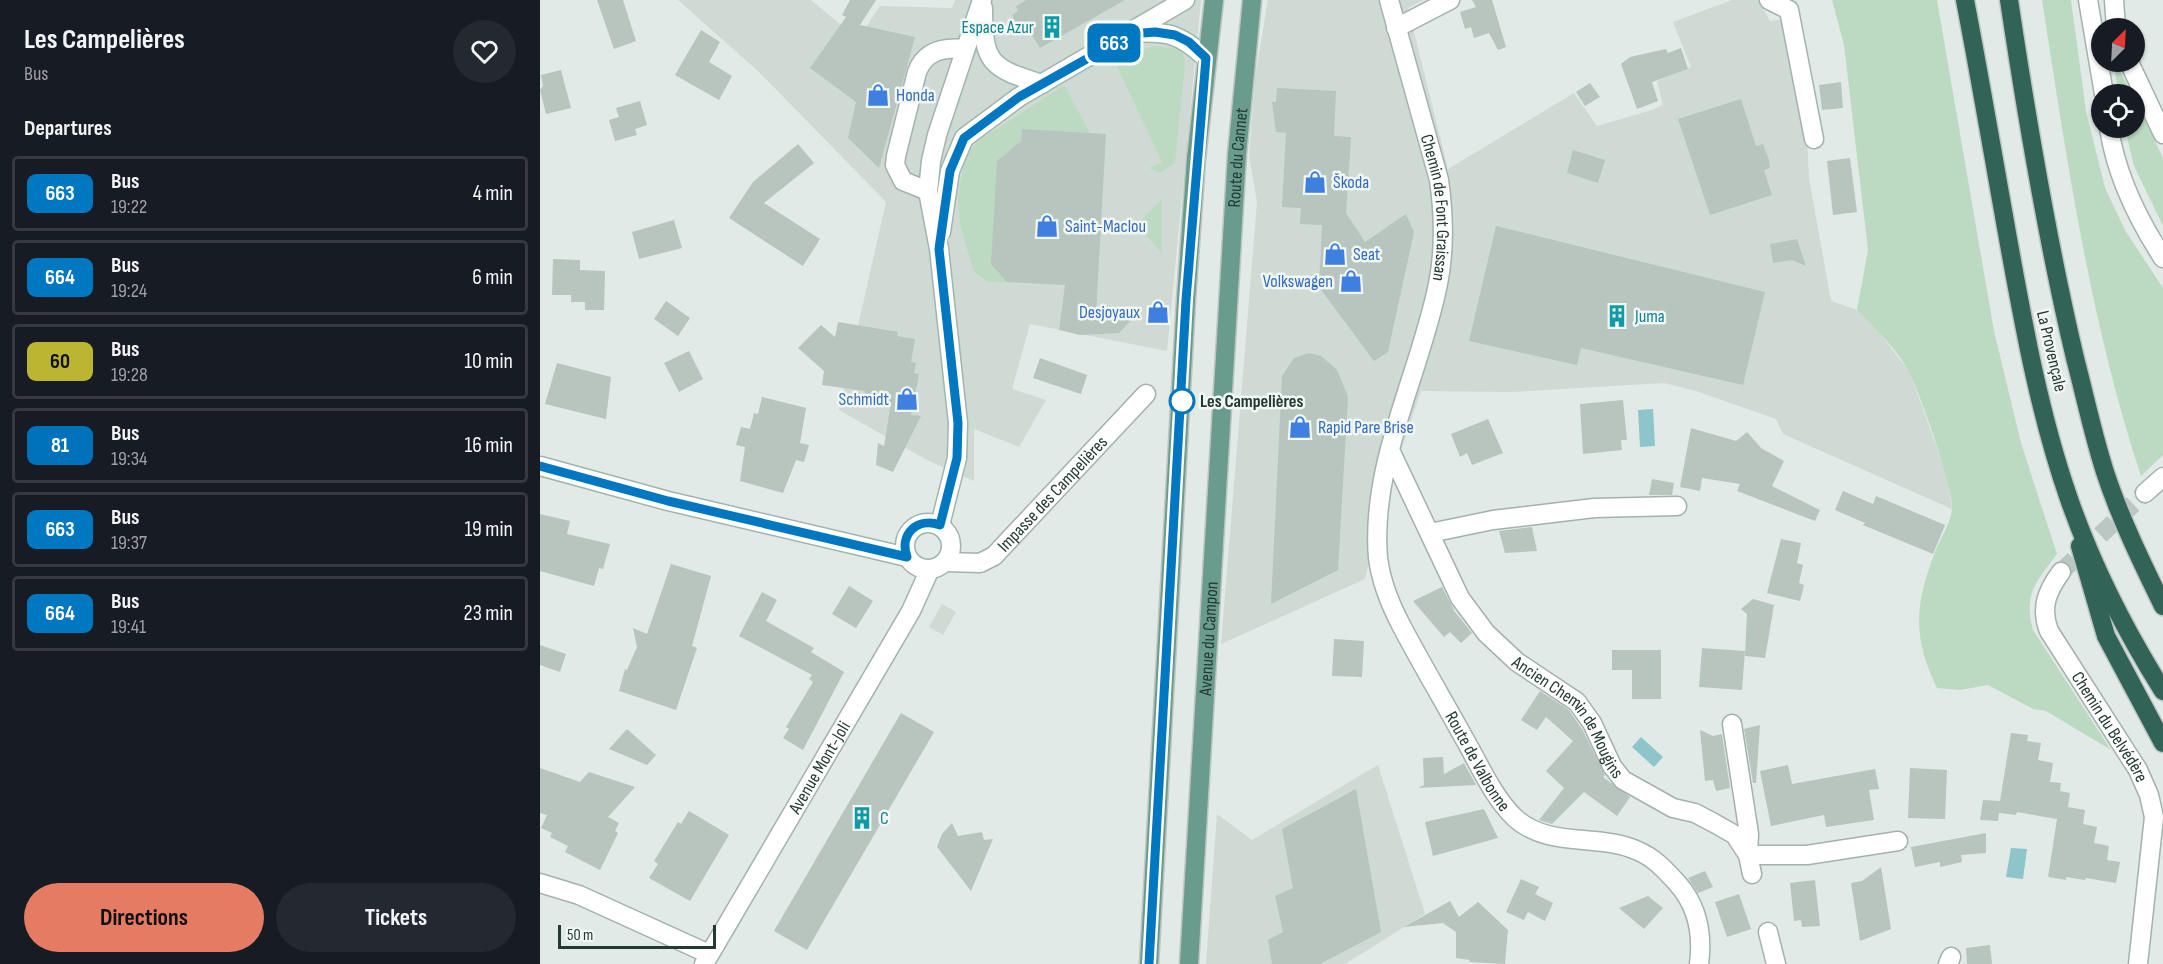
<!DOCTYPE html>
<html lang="en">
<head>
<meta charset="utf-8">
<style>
  body { margin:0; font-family:"Sofia Sans Condensed",sans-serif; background:#242831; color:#f1f3f6; height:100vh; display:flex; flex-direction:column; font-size:22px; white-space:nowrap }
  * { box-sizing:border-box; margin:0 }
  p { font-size:20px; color:#9ea1a6 }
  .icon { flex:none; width:33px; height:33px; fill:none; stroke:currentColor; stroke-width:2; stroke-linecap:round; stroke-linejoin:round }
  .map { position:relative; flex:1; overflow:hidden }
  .details { display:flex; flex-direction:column; background:#171b24; width:540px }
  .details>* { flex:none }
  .badge { padding:0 12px; border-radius:9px; font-size:21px; line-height:39px }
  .needle { width:39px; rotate:24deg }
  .fabs { position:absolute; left:1551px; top:18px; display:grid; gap:12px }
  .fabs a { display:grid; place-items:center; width:54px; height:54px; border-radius:50%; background:#171b24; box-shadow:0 2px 4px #0004; font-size:30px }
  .scale { position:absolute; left:18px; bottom:15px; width:158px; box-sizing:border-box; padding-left:6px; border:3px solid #233932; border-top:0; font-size:16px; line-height:21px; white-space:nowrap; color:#233932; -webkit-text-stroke:4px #f1f7f4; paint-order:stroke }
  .map>.badge { position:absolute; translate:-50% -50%; box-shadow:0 0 0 3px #fff }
  h2 { padding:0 24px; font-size:22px; line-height:54px }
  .round { display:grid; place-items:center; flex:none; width:63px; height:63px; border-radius:32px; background:#242831 }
  .overview { display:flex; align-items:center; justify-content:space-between; height:102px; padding:0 24px }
  h1 { font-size:28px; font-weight:700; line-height:45px }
  .action { display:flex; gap:12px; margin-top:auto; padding:12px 24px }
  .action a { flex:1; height:69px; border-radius:36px; background:#e67b64; color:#111; font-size:24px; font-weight:700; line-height:69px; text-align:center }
  .action a+a { background:#242831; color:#f1f3f6 }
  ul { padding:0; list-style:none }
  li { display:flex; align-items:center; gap:18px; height:75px; margin:0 12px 9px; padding:0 12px; border:3px solid #363941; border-radius:6px }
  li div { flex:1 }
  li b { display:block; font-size:22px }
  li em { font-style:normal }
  li .badge { min-width:66px; font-weight:700; text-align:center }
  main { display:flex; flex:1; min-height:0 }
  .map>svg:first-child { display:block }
  .built { fill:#cfdad4 }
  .green { fill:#bcdac2 }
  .water { fill:#8dc5cb }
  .building { fill:#b7c5be }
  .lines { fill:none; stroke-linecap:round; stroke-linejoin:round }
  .tertiary-tunnel { stroke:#bbc7c2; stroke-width:18; stroke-dasharray:18 9; stroke-linecap:butt }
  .minor-casing { stroke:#a4b1ac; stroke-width:21 }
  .tertiary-casing { stroke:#a4b1ac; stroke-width:21 }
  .secondary-casing { stroke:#a1b5ad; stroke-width:21 }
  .primary-casing { stroke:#bdc4c2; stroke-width:21 }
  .motorway-casing { stroke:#bdc4c2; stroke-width:21 }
  .minor { stroke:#fff; stroke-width:18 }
  .tertiary { stroke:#fff; stroke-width:18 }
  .secondary { stroke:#fff; stroke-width:18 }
  .primary { stroke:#699c8c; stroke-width:18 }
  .motorway { stroke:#316356; stroke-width:18 }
  .line-casing { stroke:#fff; stroke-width:14 }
  .line { stroke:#0077c1; stroke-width:9 }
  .stop-dot { fill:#fff; stroke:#0077c1; stroke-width:3 }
  .labels { text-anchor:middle; stroke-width:5; stroke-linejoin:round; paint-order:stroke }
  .culture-label { font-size:18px; fill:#0d838f; stroke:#f1f7f4; text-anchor:start }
  .shop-label { font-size:18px; fill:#366cbe; stroke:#f1f7f4; text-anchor:start }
  .street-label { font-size:18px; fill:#233932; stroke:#f1f7f4 }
  .stop-label { font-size:18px; font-weight:bold; fill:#233932; stroke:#f1f7f4; text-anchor:start }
</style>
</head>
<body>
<main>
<section class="details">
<div class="overview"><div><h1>Les Campelières</h1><p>Bus</p></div><a class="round"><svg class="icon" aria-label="heart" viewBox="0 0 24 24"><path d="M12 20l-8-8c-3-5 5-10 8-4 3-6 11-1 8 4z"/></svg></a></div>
<h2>Departures</h2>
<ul>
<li><span class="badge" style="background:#0077c1;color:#fff">663</span><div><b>Bus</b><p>19:22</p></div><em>4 min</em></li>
<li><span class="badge" style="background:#0077c1;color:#fff">664</span><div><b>Bus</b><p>19:24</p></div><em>6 min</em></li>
<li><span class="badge" style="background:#bab62f;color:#111">60</span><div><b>Bus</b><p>19:28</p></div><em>10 min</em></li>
<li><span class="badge" style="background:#0072bc;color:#fff">81</span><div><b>Bus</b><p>19:34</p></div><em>16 min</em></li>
<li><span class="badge" style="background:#0077c1;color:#fff">663</span><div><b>Bus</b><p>19:37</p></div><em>19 min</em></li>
<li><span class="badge" style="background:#0077c1;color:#fff">664</span><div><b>Bus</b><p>19:41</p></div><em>23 min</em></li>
</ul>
<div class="action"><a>Directions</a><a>Tickets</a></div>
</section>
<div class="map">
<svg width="1623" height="964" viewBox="0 0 1623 964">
  <rect width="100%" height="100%" fill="#e1eae6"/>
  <g class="built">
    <path d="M138,0H271L318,39L340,6L412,8L415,0H661L627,351L490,324L472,389L506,400L479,447L434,429V481L387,460L299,410L346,202L219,72Z"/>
    <path d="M728,0H884L868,8L908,169L1034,93L1057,126L1112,110L1123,105L1117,81L1151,67L1133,22L1192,0H1218L1230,21L1244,20L1266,118L1269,178L1291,301L1317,310L1339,332L1370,373L1407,476L1412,509L1243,434L1236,419L1156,391L1124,383L972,392L881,391L844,501L825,579L681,644L717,202L709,156L715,77Z"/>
    <path d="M402,604L416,612L403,635L389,627Z"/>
    <path d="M838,765L885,914L805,964H666L677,814L712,840Z"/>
  </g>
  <g class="green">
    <path d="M1292,0H1397L1454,331L1481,443L1517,554C1496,582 1483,594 1493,630L1571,750L1506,711L1493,709L1448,685L1420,690L1397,688C1372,637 1375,604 1395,552C1400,539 1411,523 1412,509C1414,489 1380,394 1370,374C1358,350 1336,329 1317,310L1328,250L1304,45Z"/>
    <path d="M1502,0H1531L1546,111L1565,188L1586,232L1623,288V455L1601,476C1550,322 1527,160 1502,0Z"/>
    <path d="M613,46L632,48L643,53L645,64L635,163L620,173L609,168L622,162L574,60Z"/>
    <path d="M1573,62H1575L1592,94H1579Z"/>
    <path d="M524,85L550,133L482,130L480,148L451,264L467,282H448L434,272L420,225L418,196L426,156L438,141Z"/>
    <path d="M1595,100L1623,158V226L1594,166L1585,128H1594Z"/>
    <path d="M622,199V254L597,224Z"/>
  </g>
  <g class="water">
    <path d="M1113,409L1115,446L1100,447L1098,410Z"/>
    <path d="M1101,737L1123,757L1114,767L1092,747Z"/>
    <path d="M1471,848L1487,849L1483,879L1466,877Z"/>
  </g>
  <g class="building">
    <path d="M57,0H83L96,41L74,49Z"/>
    <path d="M310,0H336L320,25L375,37L339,168L308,138L316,102L270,68L306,17L302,15Z"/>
    <path d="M486,0H585L500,48L490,32L483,36L472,15L478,11L476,6Z"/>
    <path d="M932,0H952L966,47L958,50L949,33L934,38L931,27L925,29L920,12L936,7Z"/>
    <path d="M161,30L180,42L169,62L192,76L179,100L135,75Z"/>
    <path d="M1141,48L1148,69L1112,82L1118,101L1097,109L1081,64L1090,57L1126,49L1128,53Z"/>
    <path d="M21,70L31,108L6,114L0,90L3,86L1,75Z"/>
    <path d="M1301,82L1303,108L1282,110L1279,85Z"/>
    <path d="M1050,83L1060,97L1045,106L1036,92Z"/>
    <path d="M737,88L796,91L794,136L811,137L806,213L825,242L866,214L874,232L848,352L834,361L779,287L782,225L760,224L761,208L742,207L746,133L736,132L732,102H736Z"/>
    <path d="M1201,99L1216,146L1223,144L1229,160L1230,168L1224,170L1232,195L1170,215L1138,119Z"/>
    <path d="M100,101L107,125L95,129L97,135L75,141L69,120L79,117L76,108Z"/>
    <path d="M482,129L566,134L556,315L599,312L579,333L540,335L519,330L525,285L467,282L451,264L457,161L481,141Z"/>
    <path d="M258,144L274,163L224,203L280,239L263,266L189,218L213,182Z"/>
    <path d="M1033,150L1065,160L1058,183L1027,173Z"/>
    <path d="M1310,158L1317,212L1293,215L1287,161Z"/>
    <path d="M134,220L142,248L99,259L92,232Z"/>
    <path d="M956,226L1225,292L1203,385L1041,348L1037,365L929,341Z"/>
    <path d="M1257,239L1266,266L1252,260L1233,263L1230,244Z"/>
    <path d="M13,259L40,260V270L65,271L64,310H45V302H31V295H12Z"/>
    <path d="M126,301L150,318L138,336L114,319Z"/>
    <path d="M298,322L358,332L357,336L375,339L371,362L376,363L374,373L379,374L371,415L381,416L353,472L336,465L338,443L344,446L351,403L323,399L325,391L282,385L284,371L258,348L281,325L295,337Z"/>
    <path d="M149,351L163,379L139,392L124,363Z"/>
    <path d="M769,353L781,356L797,370L808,397L798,570L731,604L742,376L754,358Z"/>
    <path d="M500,358L547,375L541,394L493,378Z"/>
    <path d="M17,363L71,377L66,419L5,404Z"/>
    <path d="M222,397L266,408L260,443L269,445L264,462L256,460L243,493L200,481L205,447L196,445L201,427L210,429L214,413L218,414Z"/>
    <path d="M1083,400L1087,440H1081L1082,450L1043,454L1040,404Z"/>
    <path d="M948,419L963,453L932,465L927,453L920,457L911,434Z"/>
    <path d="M1151,428L1196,441L1207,432L1221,448L1244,461L1232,486L1280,510L1275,521L1197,491L1200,484L1162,478L1160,491L1140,487Z"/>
    <path d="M1112,479L1134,483L1132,495H1109Z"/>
    <path d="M1303,491L1333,504L1336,496L1405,525L1393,554L1323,525L1325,523L1295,510Z"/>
    <path d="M0,514L30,521L27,534L70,544L63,569L59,568L54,586L0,571Z"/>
    <path d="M992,527L997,551L965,553L959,531Z"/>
    <path d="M1241,539L1261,543L1257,563L1263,565L1259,583L1264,585L1260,601L1227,593Z"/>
    <path d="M131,564L171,576L152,646L157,648L136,710L79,691L85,669L87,670L97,647L93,628L107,634Z"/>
    <path d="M309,586L333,601L316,628L292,614Z"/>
    <path d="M902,587L915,612L932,633L921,643L910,632L904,637L873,601Z"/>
    <path d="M222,592L237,600L226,621L274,648L271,652L304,672L263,750L243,738L249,729L246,727L273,682L269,679L272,675L199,636Z"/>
    <path d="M1213,599L1234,605L1225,658L1205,656L1207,614L1201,609Z"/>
    <path d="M794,639L824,641L822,677L792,676Z"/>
    <path d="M0,645L26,654L20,672L0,665Z"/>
    <path d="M1162,648L1205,651L1202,690L1159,687Z"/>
    <path d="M1072,650H1121V699H1092V670H1072Z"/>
    <path d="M1000,691L1029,710L1042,729L1065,775L1063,777L1090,797L1077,816L1044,792L1012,824L999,820L1024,788L1006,771L1033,741L1006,717L997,730L981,720Z"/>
    <path d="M361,713L394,732L267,950L234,931Z"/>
    <path d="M1220,725L1216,783H1213L1204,729Z"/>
    <path d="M87,729L116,755L107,765L69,749Z"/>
    <path d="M1160,730L1173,736L1182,734L1190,788L1176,791L1173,780L1165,781Z"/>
    <path d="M1471,733L1488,735L1487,741L1501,743L1498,760L1513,763L1510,782L1521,783L1520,791L1530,793L1528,807L1545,810L1543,824L1557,827L1554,843L1569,846L1567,860L1580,862L1576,883L1546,878L1545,880L1526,877V880L1508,877L1517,819L1477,812L1476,815L1459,813L1458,821L1440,820L1443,800L1460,801Z"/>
    <path d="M903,757L904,774L924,763L936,785L878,788L884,785L883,758Z"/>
    <path d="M1248,765L1252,784L1335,769L1339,789L1329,790L1334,820L1286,827L1284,815L1231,826L1220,771Z"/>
    <path d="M0,768L40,782L49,772L95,787L68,817L79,823L75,831L78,833L60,870L25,852L28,846L10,837L12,833L1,828L7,815L0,813Z"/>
    <path d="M1370,768L1407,770L1405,819L1368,818Z"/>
    <path d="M816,789L841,932L780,964H732L728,940L743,932L735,896L753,888L742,829Z"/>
    <path d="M944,809L958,838L893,856L885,822Z"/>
    <path d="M149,811L189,835L150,901L109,878L118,864L114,861L138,822L141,824Z"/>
    <path d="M412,823L418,836L442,832L444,840L453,839L431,891L397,847L402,834Z"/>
    <path d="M1446,833V853L1421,855L1422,862L1400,867V862L1375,867L1371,847Z"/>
    <path d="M1341,867L1351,929L1320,941L1311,883L1322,881Z"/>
    <path d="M1165,871L1173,887L1158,893L1148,878Z"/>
    <path d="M981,879L999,887L995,894L1013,903L1005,921L988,912L984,920L966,912Z"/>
    <path d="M1275,880L1280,926L1262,927L1261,920L1254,921L1250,883Z"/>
    <path d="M1199,894L1211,929L1187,937L1175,902Z"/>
    <path d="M1108,896L1123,908L1104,929L1079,908Z"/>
    <path d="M910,901L919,917L938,902L968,930L965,964L929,962L930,960L916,958V932L903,923L864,927Z"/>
    <path d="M1450,945L1452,964H1427L1426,948Z"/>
  </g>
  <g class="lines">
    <path class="tertiary-tunnel" d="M1521,572L1605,493"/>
    <g class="minor-casing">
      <g id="minor">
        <path d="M1229,0L1249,10L1274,139"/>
        <path d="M1574,0L1576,28"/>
        <path d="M856,28L910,0"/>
        <path d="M1589,62L1623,134"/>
        <path d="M388,191L363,181L355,165L356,156L377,72C385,51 403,47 424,49"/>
        <path id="s1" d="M850,450L920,598L946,633L977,662L1037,702L1052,723L1072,766L1083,780L1133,808L1155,813L1174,823L1195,835L1208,855"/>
        <path d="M890,533L953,520L1054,508L1137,506"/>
        <path id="s2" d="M405,562L440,563L454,556L606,394"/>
        <path d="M1192,724L1209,834L1208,855L1212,874"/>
        <path d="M1208,855H1267L1358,841"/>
        <path d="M0,883L39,895L169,954"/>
        <path d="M1228,932L1236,964"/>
        <path id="s3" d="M164,964L371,611L390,569"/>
        <path d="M1408,964L1411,957"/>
      </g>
    </g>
    <g class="tertiary-casing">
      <g id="tertiary">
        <path id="s4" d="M849,0L899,180C904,215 905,249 898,284C880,374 830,464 838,558C841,582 850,604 861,625C881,663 903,700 924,738C939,764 953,797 975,818C1009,849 1060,833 1098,851C1115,858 1126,871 1138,884C1158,907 1163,934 1159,964"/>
        <path d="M1548,0L1564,94"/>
        <path d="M1569,128C1576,175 1597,218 1623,258"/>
        <path d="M1605,493L1623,477"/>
        <path id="s5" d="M1521,572C1507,591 1500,608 1509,631L1598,770L1609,795L1614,817L1598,964"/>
      </g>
    </g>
    <g class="secondary-casing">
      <g id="secondary">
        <path d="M443,8C443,63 450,68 502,84"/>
        <path d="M593,33C628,31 640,34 666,58"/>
        <path d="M401,232L410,171L424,138L479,97L645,0"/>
        <path d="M0,466L128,501L367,557"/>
        <circle cx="388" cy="546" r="23"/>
        <path d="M400,525L417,458L418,423L399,249L388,191L391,161L397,135L442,0"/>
      </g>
    </g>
    <g class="primary-casing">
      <g id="primary">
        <path d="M609,964L646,300L656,159L674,0"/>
        <path id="s6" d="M649,964L697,154L712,0"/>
      </g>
    </g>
    <g class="motorway-casing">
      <g id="motorway">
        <path d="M1425,0C1440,78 1453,155 1467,233C1483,322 1499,413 1529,499C1552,565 1586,632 1623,691"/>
        <path d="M1469,0C1487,120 1507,240 1535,358C1545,396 1553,435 1565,472C1580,518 1602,563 1623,606"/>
        <path d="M1540,546L1566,636L1623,743"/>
      </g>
    </g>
    <use href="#minor" class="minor"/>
    <use href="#tertiary" class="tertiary"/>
    <use href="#secondary" class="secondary"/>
    <use href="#primary" class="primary"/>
    <use href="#motorway" class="motorway"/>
  </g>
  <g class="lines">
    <g class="line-casing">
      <path id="line" d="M0,466L128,501L367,557C359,534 377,517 400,525L417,458L418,423L399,249L410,171L424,138L479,97L591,34L615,32L635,35L649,42L666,58L646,300L609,964"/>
    </g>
    <use href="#line" class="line"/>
  </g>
  <defs>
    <g id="building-bare" transform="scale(1.8)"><path d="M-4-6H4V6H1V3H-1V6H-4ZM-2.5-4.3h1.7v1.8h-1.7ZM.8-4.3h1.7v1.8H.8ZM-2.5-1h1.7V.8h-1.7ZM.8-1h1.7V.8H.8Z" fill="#0f9aa8" stroke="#f1f7f4" stroke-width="2.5" paint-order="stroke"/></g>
    <g id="shop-bare" transform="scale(1.8)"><path d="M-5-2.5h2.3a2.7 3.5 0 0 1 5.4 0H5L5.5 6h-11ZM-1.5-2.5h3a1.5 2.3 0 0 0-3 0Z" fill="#3f7fe0" stroke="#f1f7f4" stroke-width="2.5" paint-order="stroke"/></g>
  </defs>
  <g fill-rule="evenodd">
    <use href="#building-bare" x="512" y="27"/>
    <use href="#shop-bare" x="338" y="95"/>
    <use href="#shop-bare" x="775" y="182"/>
    <use href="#shop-bare" x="507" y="226"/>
    <use href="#shop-bare" x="795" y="254"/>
    <use href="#shop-bare" x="811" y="281"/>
    <use href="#shop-bare" x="618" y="312"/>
    <use href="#building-bare" x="1077" y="316"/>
    <use href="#shop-bare" x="367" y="399"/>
    <use href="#shop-bare" x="760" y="427"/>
    <use href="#building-bare" x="322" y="818"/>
  </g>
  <circle class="stop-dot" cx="642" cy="401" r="12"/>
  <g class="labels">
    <g class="culture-label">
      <text x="494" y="33" text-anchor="end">Espace Azur</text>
      <text x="1095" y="322">Juma</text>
      <text x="340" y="824">C</text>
    </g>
    <g class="shop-label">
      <text x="356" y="101">Honda</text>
      <text x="793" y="188">Škoda</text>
      <text x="525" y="232">Saint-Maclou</text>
      <text x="813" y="260">Seat</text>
      <text x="793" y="287" text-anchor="end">Volkswagen</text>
      <text x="600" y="318" text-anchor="end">Desjoyaux</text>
      <text x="349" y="405" text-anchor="end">Schmidt</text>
      <text x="778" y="433">Rapid Pare Brise</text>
    </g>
    <g class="street-label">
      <text dy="6" stroke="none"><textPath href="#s6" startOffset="808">Route du Cannet</textPath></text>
      <text dy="6" stroke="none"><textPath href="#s4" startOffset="214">Chemin de Font Graissan</textPath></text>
      <text transform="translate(1512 351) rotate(77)" y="6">La Provençale</text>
      <text dy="6" stroke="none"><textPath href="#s2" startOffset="136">Impasse des Campelières</textPath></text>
      <text dy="6" stroke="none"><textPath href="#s6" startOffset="326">Avenue du Campon</textPath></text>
      <text dy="6" stroke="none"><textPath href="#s1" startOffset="327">Ancien Chemin de Mougins</textPath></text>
      <text dy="6" stroke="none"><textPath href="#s5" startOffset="177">Chemin du Belvédère</textPath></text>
      <text dy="6" stroke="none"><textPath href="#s4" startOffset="801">Route de Valbonne</textPath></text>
      <text dy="6" stroke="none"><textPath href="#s3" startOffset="228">Avenue Mont-Joli</textPath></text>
    </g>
    <g class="stop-label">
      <text x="660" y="407">Les Campelières</text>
    </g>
  </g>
</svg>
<div class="fabs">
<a><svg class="needle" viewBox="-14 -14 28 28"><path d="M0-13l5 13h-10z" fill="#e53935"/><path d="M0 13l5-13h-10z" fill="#9ea1a6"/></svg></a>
<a><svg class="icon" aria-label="locate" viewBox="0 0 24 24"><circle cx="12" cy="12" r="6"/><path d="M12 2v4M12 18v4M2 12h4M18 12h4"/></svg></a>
</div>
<div class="scale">50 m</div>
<b class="badge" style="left:574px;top:43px;background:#0077c1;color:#fff">663</b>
</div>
</main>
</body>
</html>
